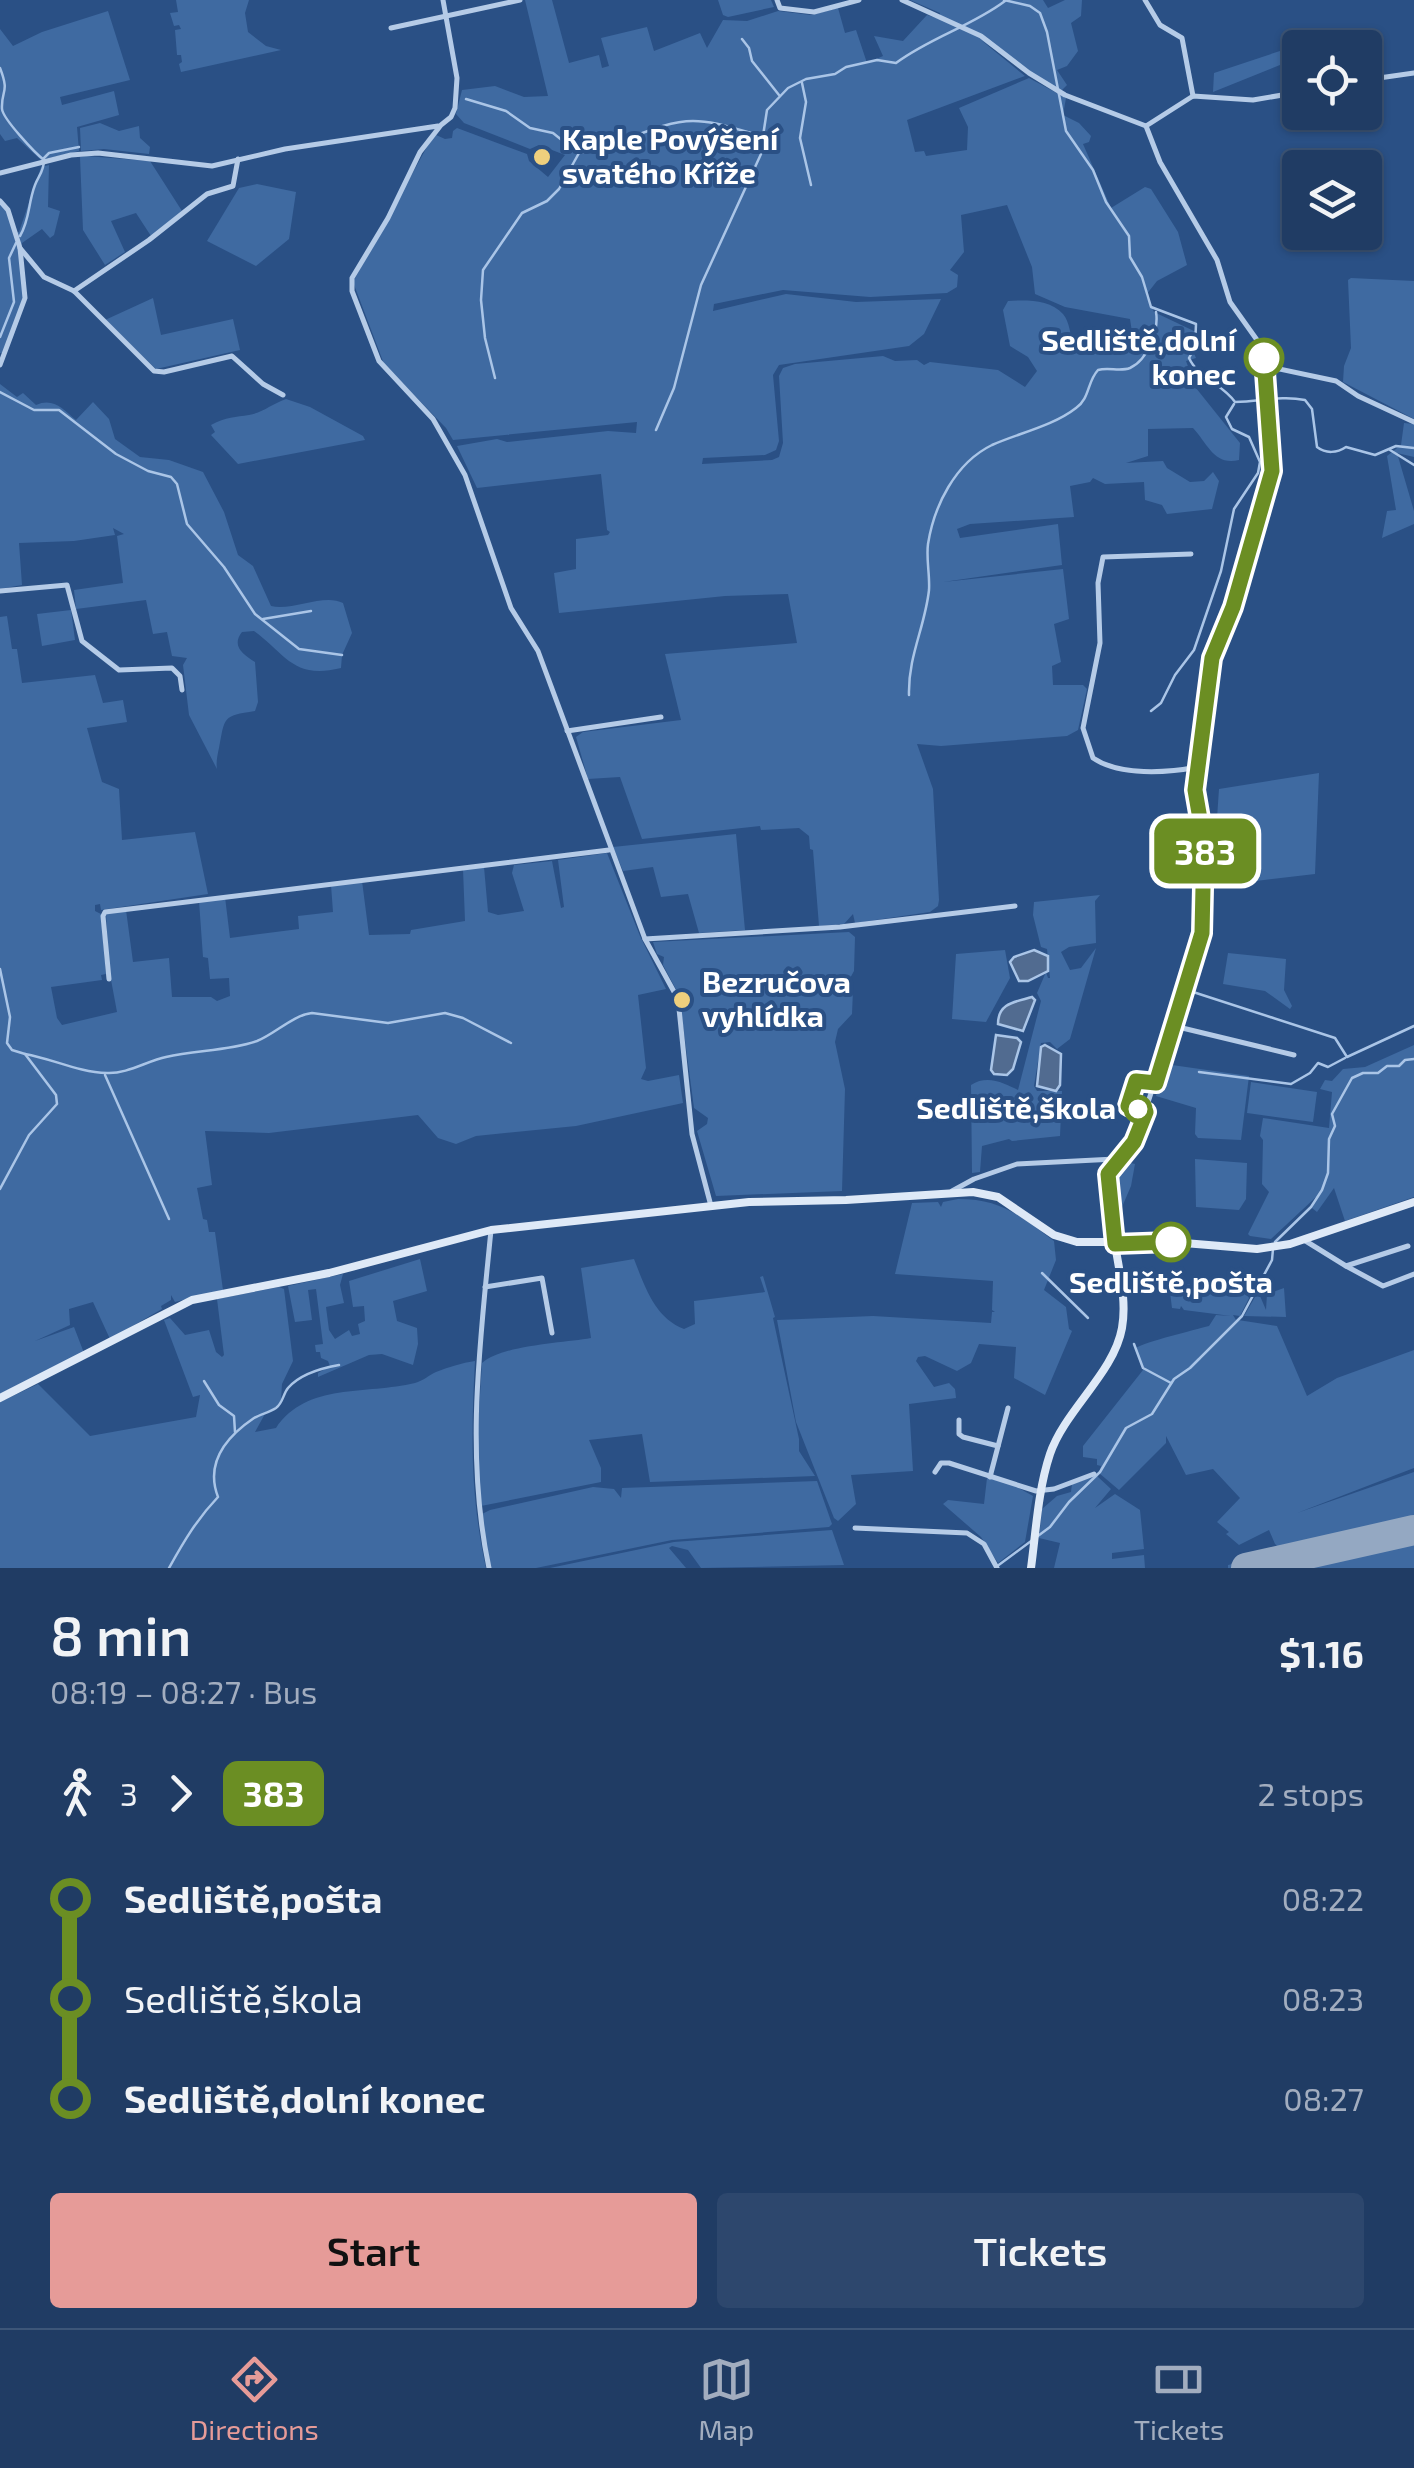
<!DOCTYPE html>
<html lang="en">
<head>
<meta charset="utf-8">
<style>
  body { margin:0; font-family:"Exo 2",sans-serif; background:#2d476d; color:#f1f3f6; height:100vh; display:flex; flex-direction:column; font-size:38px; white-space:nowrap }
  * { box-sizing:border-box; margin:0 }
  p { font-size:32px; color:#a2adbf }
  .icon { flex:none; width:55px; height:55px; fill:none; stroke:currentColor; stroke-width:2; stroke-linecap:round; stroke-linejoin:round }
  .map { position:relative; height:1568px; overflow:hidden }
  .side { display:flex; flex-direction:column; background:#203c64; flex:1 }
  .side>* { flex:none }
  .badge { padding:0 20px; border-radius:15px; font-size:35px; line-height:65px }
  .tools { position:absolute; left:1282px; top:30px; display:grid; gap:20px }
  .tools a { display:grid; place-items:center; width:100px; height:100px; border-radius:10px; background:#203c64; box-shadow:0 2px 8px #0004,0 0 0 2px #3d5678; font-size:50px }
  .map>.badge { position:absolute; translate:-50% -50%; box-shadow:0 0 0 5px #fff }
  .legs { display:flex; align-items:center; gap:15px; height:110px; padding:0 50px; font-size:32px }
  .legs p { margin-inline-start:auto }
  .overview { display:flex; align-items:center; justify-content:space-between; height:170px; padding:0 50px }
  h1 { font-size:55px; font-weight:600; line-height:75px }
  .action { display:flex; gap:20px; margin-top:auto; padding:20px 50px }
  .action a { flex:1; height:115px; border-radius:10px; background:#e69b98; color:#111; font-size:40px; font-weight:600; line-height:115px; text-align:center }
  .action a+a { background:#2d476d; color:#f1f3f6 }
  ul { padding:0 50px; list-style:none }
  li { display:flex; align-items:center; gap:35px; height:100px; font-size:38px }
  li i { display:grid; place-items:center; width:15px; height:100%; margin:0 12px; background:currentColor }
  li i::after { content:''; width:25px; height:25px; margin:-12px; border:8px solid; border-radius:50%; background:#203c64 }
  li p { margin-inline-start:auto }
  li:first-child i { background:linear-gradient(#0000 50%,currentColor 0) }
  li:last-child i { background:linear-gradient(currentColor 50%,#0000 0) }
  .tab-bar { display:flex; justify-content:space-around; align-items:center; height:140px; border-top:2px solid #3d5678; background:#203c64; font-size:28px; color:#a2adbf }
  .tab-bar a { display:grid; justify-items:center; gap:5px }
  .tab-bar .selected { color:#e69b98 }
  .map>svg:first-child { display:block }
  .green { fill:#3f6aa1; fill-rule:evenodd }
  .water { fill:#516b90; stroke:#aac5e7; stroke-width:2.5 }
  .lines { fill:none; stroke-linecap:round; stroke-linejoin:round }
  .stream { stroke:#aac5e7; stroke-width:2.5 }
  .runway { stroke:#94a8c2; stroke-width:30 }
  .street { stroke:#b5cbe7; stroke-width:5 }
  .secondary { stroke:#dee9f7; stroke-width:8 }
  .line-1-casing { stroke:#fff; stroke-width:22 }
  .line-1 { stroke:#6b8e23; stroke-width:15 }
  .poi-dot { fill:#eecf7d; stroke:#2a5085; stroke-width:4 }
  .stop-1-dot { fill:#fff; stroke:#6b8e23; stroke-width:5 }
  .labels { text-anchor:middle; stroke-width:8; stroke-linejoin:round; paint-order:stroke }
  .poi-label { font-size:30px; font-weight:bold; fill:#fff; stroke:#2a5085; text-anchor:start }
  .stop-label { font-size:30px; font-weight:bold; fill:#fff; stroke:#2a5085; text-anchor:end }
</style>
</head>
<body>
<div class="map">
<svg width="1414" height="1568" viewBox="0 0 1414 1568">
  <rect width="100%" height="100%" fill="#2a5085"/>
  <g class="green">
    <path d="M176,0H249L245,13L248,32L266,46L281,50L181,72L179,64L182,62L181,55H177L175,30L181,29L179,25L174,26L170,13L178,12Z"/>
    <path d="M525,0H552L569,63L599,55L602,68L609,66L601,38L647,27L654,51L700,33L707,48L723,20L747,21L778,11L811,15L838,8L845,33L856,30L867,63L883,56L874,36L903,41L927,15L940,19V13L910,0H1043L1048,8L1065,0H1082L1081,16L1071,23L1078,51L1067,66L1057,70L1067,85L1061,91L1029,73L981,40L1025,76L907,120L915,152L924,151L926,156L967,150L968,127L959,108L1029,78L1066,98L1063,115L1079,123L1091,136L1089,142L1083,144L1111,208L1145,187L1151,189L1178,232L1187,265L1157,281L1146,295L1154,312L1196,332L1190,344L1196,358L1186,361L1196,388L1240,443L1239,460C1214,466 1208,444 1193,428L1148,429V456L1126,463L1163,461L1167,468L1190,482L1204,481L1213,472L1219,481L1212,509L1167,514L1162,505L1145,500L1144,482L1105,484L1093,478L1090,482L1070,486L1074,517L970,524L957,529L960,538L1058,524L1062,565L943,582L1063,569L1069,619L1054,624L1061,662L1052,666L1053,685H1083L1087,689L1078,730L1067,736L941,746L917,744L933,789L939,900L938,906L930,912L855,923L853,914L844,924L819,926L813,850L810,849L809,836L799,828L761,830L760,826L642,839L620,777L588,779L576,737L583,732L681,720L665,654L797,643L788,594L725,596L559,613L554,573L576,569V539L608,535L610,532L607,530L601,474L477,488L457,446L497,439L507,442L608,431L636,433L637,422L453,440L446,428L384,364L353,282L434,134L445,139L452,138L453,131L457,128L527,154L529,161L548,177L565,155L539,145L530,149L464,123L456,114L462,90L495,86L524,97L548,96ZM1007,205L1032,267L1035,294L1065,307L1130,319L1135,352L1074,345C1070,336 1070,322 1063,314C1050,299 1025,300 1008,301L1003,310L1010,346L1028,357L1037,371L1025,387L998,370L930,362L924,365L917,360L895,361L883,356L795,364L783,368L779,376L783,443L779,457L772,460L702,464L703,458L765,455L776,450L779,441L773,375L779,365L909,346L924,334L941,299L856,302L786,294L713,311L714,304L783,290L870,297L947,293L957,287L958,275L950,270L964,252L961,215Z"/>
    <path d="M718,0H771L774,7L728,17L723,15Z"/>
    <path d="M108,11L130,80L60,97L62,105L114,91L119,115L77,127L79,151L41,160L17,138L5,141L0,134V29L13,46L42,32Z"/>
    <path d="M1301,44L1305,47L1300,48V57L1213,92L1214,73Z"/>
    <path d="M100,123L119,131L139,126L140,138L150,147L149,154L104,149L81,151L80,128Z"/>
    <path d="M86,156L150,161L182,211L151,236L136,213L111,221L125,252L105,265L83,230L80,157Z"/>
    <path d="M49,165L48,207L60,211L54,235L50,238L42,229L22,243L20,249L26,298L13,337L4,353H0V204L6,209L14,233L19,232L41,167Z"/>
    <path d="M257,184L296,192L289,239L256,266L207,241L239,188Z"/>
    <path d="M1351,278L1414,281V419L1343,382L1344,366L1351,348L1348,280Z"/>
    <path d="M153,298L161,335L233,319L240,350L156,369L105,320Z"/>
    <path d="M0,384L17,397L23,393L36,405C53,397 63,409 76,420L93,402L109,419L115,439L140,457L169,460L203,472L224,512L238,555L253,566L271,606C293,611 324,593 343,603L352,633L342,655L341,668C293,680 286,654 254,631L242,632C231,646 243,654 255,662L258,702L255,711C222,716 225,717 219,748C217,756 216,764 217,769L189,715L183,665L187,658L172,656L167,632L153,634L146,600L76,609L74,590L123,583L117,536L124,534L113,528L115,535L74,541L19,543L22,585L0,589Z"/>
    <path d="M286,399L310,407L363,436L365,440L238,464L211,435L215,432L211,425C226,417 236,417 249,415C262,413 272,404 286,399Z"/>
    <path d="M1404,423L1414,424V457L1397,453L1414,511V524L1382,538L1387,511L1396,510L1387,456L1401,445Z"/>
    <path d="M71,610L75,640L42,646L37,614Z"/>
    <path d="M7,616L12,649H17L22,683L95,675L103,703L123,700L127,722L87,728L102,782L119,789L122,840L195,832L208,894L101,910L100,904L95,905V911L101,914L106,974L101,975L102,980L51,987L57,1018L62,1025L117,1012L109,969L106,913L126,910L133,962L169,958L172,997H211L217,1001L230,996L229,978L210,979L208,958L203,957L199,901L225,897L230,938L299,929L298,916L333,912L331,885L362,881L369,935L410,934L411,930L465,921L463,869L484,867L488,912L498,915L524,911L512,873L514,865L552,861L561,908L564,907L558,860L607,853L640,936L666,989L638,995L646,1068L641,1079L648,1081L679,1075L683,1103L576,1126L476,1136L456,1144L438,1138L418,1115L269,1133L205,1131L212,1185L197,1188L203,1219L207,1220L209,1232H215L223,1290L175,1302L171,1295V1300L161,1306L162,1309L110,1339L93,1302L69,1309L70,1325L35,1341L74,1327L84,1353L0,1394V617Z"/>
    <path d="M1319,773L1315,874L1256,881L1246,878L1234,882L1231,817L1217,818L1219,789Z"/>
    <path d="M736,834L745,930L699,933L688,894L661,897L653,867L623,871L613,847Z"/>
    <path d="M1100,895L1095,901L1096,943L1069,947L1061,952L1070,970L1081,968L1096,948L1070,1039L1057,1049L1050,1042L1041,1043L1034,1086L1037,1091H1062L1060,1136L1012,1141L1009,1139L982,1146L980,1172L972,1173L971,1085C988,1074 1005,1084 1018,1090L1041,1001L1037,993L1046,972L1048,978H1050L1047,949L1041,947L1033,915L1034,902Z"/>
    <path d="M849,932L855,937L854,971L849,980L853,990L852,1014L838,1029L835,1042L845,1089L842,1191L716,1196L697,1131L707,1124L708,1118L694,1108L679,995L663,965L664,957L657,954L653,942Z"/>
    <path d="M1005,950L1010,978L986,1022L952,1019L956,954Z"/>
    <path d="M1228,953L1286,959L1284,990L1292,1006L1290,1009L1265,991L1223,984Z"/>
    <path d="M1414,1045V1197L1345,1221L1334,1188L1317,1212L1312,1208L1316,1197L1271,1239L1250,1236L1248,1234L1269,1192L1262,1184L1263,1140L1260,1136L1263,1118L1329,1128L1332,1092L1320,1089L1325,1080L1332,1081L1343,1069L1365,1067Z"/>
    <path d="M1165,1064L1249,1076L1241,1140L1198,1138L1195,1134L1196,1108L1156,1096Z"/>
    <path d="M1251,1082L1317,1092L1313,1122L1247,1113Z"/>
    <path d="M1195,1159L1247,1163L1246,1199L1239,1210L1196,1207Z"/>
    <path d="M1122,1161L1135,1164L1131,1186L1122,1207L1113,1210L1110,1174Z"/>
    <path d="M958,1199C1002,1199 1020,1216 1054,1241L1056,1260L1044,1290L1066,1307L1069,1329L1072,1331L1045,1395L1014,1378L1016,1347L979,1344L971,1363L957,1371L925,1356L918,1357L916,1361L934,1387L949,1383L955,1389L956,1398L909,1404L913,1471L851,1475L856,1504L838,1521L834,1518L796,1422L777,1320L873,1316L991,1323L992,1312H995L992,1310L993,1281L895,1274L912,1203L938,1202L941,1207L943,1202Z"/>
    <path d="M420,1259L427,1291L393,1301L397,1321L417,1328L418,1344L413,1365L382,1354L369,1355L318,1377V1373L330,1366L328,1361L321,1358L320,1352H316L315,1345L323,1344L316,1289L308,1290L312,1320L295,1322L288,1286L343,1274L340,1285L344,1303L326,1307L329,1330L335,1339L349,1330L352,1336L360,1334L358,1324L365,1321L364,1306L353,1307L349,1281Z"/>
    <path d="M634,1259C645,1287 655,1318 684,1329L695,1324L694,1301L765,1292L760,1277L763,1276L775,1317L773,1318L799,1439V1451L815,1476L650,1482L642,1434L589,1440L601,1468V1482L481,1506L476,1458L482,1363C502,1345 563,1343 591,1338L581,1268Z"/>
    <path d="M1171,1276L1179,1285L1231,1281L1244,1289L1249,1298L1240,1316L1233,1315L1236,1320L1198,1358L1201,1359L1238,1320L1277,1326L1307,1396L1337,1378L1414,1350V1468L1297,1513L1414,1472V1568H1228V1565L1284,1552L1275,1544L1269,1530L1239,1545L1226,1534L1229,1532L1217,1522L1240,1498L1213,1469L1186,1475L1166,1436V1443L1119,1490L1099,1473L1101,1466L1097,1465V1459L1083,1457V1446L1143,1370L1136,1348C1145,1342 1194,1330 1209,1326L1216,1315L1231,1316L1184,1310L1181,1306L1180,1309L1172,1308L1168,1277Z"/>
    <path d="M279,1287L284,1289L293,1361L282,1384L281,1400L278,1406L266,1412L255,1432L276,1428C307,1382 366,1395 415,1383C423,1381 429,1375 436,1372C448,1367 462,1363 475,1361C471,1435 470,1495 486,1568H0V1402L38,1384L90,1436L196,1417L200,1395L193,1397L164,1320L170,1318L185,1335L209,1330L216,1352L222,1357L224,1355L217,1299Z"/>
    <path d="M1284,1288L1286,1317L1244,1316L1255,1297L1260,1296L1266,1310L1267,1294Z"/>
    <path d="M1097,1476L1111,1489L1095,1508L1115,1494L1140,1510L1144,1549L1112,1553V1559L1144,1555L1145,1568H1054L1060,1543L1039,1538L1042,1509L1057,1496L1071,1492L1072,1484Z"/>
    <path d="M987,1478L1010,1483L1033,1496L1025,1542L998,1563L981,1537L943,1504L948,1500L984,1504Z"/>
    <path d="M817,1481L832,1524L829,1527L672,1540L536,1568H491L482,1522V1514L490,1510L593,1487L614,1489L621,1498L622,1488Z"/>
    <path d="M832,1530L844,1565L701,1568L688,1550L672,1546L669,1548L686,1568H550L674,1542Z"/>
  </g>
  <g class="water">
    <path d="M1034,950L1048,956V971L1028,981H1019L1010,962L1014,957Z"/>
    <path d="M1032,997L1035,1000L1023,1031L998,1024C998,1003 1015,1002 1032,997Z"/>
    <path d="M996,1035L1017,1038L1021,1042L1013,1069L1007,1075L994,1074L991,1070Z"/>
    <path d="M1045,1045L1061,1054L1060,1085L1056,1091L1037,1086L1041,1047Z"/>
  </g>
  <g class="lines">
    <g class="stream">
      <path d="M1004,0L1030,6L1040,13L1047,32L1066,131L1093,170L1106,202L1129,236L1130,257L1142,277L1151,307L1196,324L1195,347L1189,358C1198,378 1223,384 1235,402C1260,402 1280,395 1305,400L1312,409L1317,447C1326,454 1337,453 1346,447L1375,455L1396,446L1414,448"/>
      <path d="M742,39L749,48L752,61L779,95"/>
      <path d="M0,68C10,94 1,89 2,109C3,119 35,153 44,160C44,171 39,175 35,185C28,203 30,219 20,236"/>
      <path d="M802,83L806,102L800,138L811,185"/>
      <path d="M466,99L506,111L530,128L553,133L578,153"/>
      <path d="M43,159L49,153L79,147"/>
      <path d="M0,337L14,302L9,258L16,243"/>
      <path d="M495,378L485,338L481,300L483,270L522,213L547,201L559,189L579,153C617,148 657,121 693,121C717,121 740,131 763,136L767,110L788,88L806,79L835,74L846,67L877,60L896,63C931,37 972,26 1005,1"/>
      <path d="M0,392L34,410H59L116,454L148,471L171,477L177,484L187,524L224,567L255,614L299,649L342,655"/>
      <path d="M656,430L674,388L701,285L761,154L763,137"/>
      <path d="M1390,450L1414,465"/>
      <path d="M263,619L311,611"/>
      <path d="M909,695C908,656 925,627 929,590C930,575 926,559 928,544C934,506 955,463 992,445C1019,433 1053,426 1076,408C1090,398 1087,382 1098,370C1109,367 1120,372 1130,368C1148,360 1159,329 1156,312"/>
      <path d="M1151,711L1161,703L1175,675L1194,650L1221,571L1234,509L1258,473L1260,462L1249,437L1232,429L1226,417L1234,404"/>
      <path d="M0,969L10,1017L7,1043L12,1050L25,1054L56,1095L57,1104L29,1135L0,1189"/>
      <path d="M1190,991L1335,1038L1347,1057L1414,1026"/>
      <path d="M25,1054C53,1059 78,1072 107,1073C127,1074 147,1061 166,1057C196,1050 228,1051 257,1041C275,1034 293,1015 312,1013L388,1023L445,1013L463,1018L511,1043"/>
      <path d="M1199,1072L1291,1084L1310,1073L1318,1063L1328,1067L1345,1058"/>
      <path d="M105,1075L169,1219"/>
      <path d="M1275,1242L1311,1207L1322,1190L1328,1173L1329,1139L1335,1126L1332,1114L1352,1078L1363,1073H1378L1387,1066H1399L1405,1060L1414,1059"/>
      <path d="M1042,1273L1088,1318"/>
      <path d="M1134,1344L1143,1368L1171,1383"/>
      <path d="M204,1381L219,1405L234,1416L235,1432"/>
      <path d="M996,1567L1050,1527L1069,1502L1100,1472L1126,1428L1152,1414L1174,1379L1190,1368L1242,1316L1272,1260L1273,1249"/>
      <path d="M169,1568C184,1541 197,1519 218,1497C205,1463 226,1437 254,1418C261,1414 270,1412 276,1408C283,1403 283,1394 288,1388C300,1374 322,1368 339,1365"/>
    </g>
    <path class="runway" d="M1246,1568L1414,1530"/>
    <g class="street">
      <path d="M443,0L457,78L455,108L451,117L441,125L420,152L388,218L352,278V291L379,361L433,419L465,475L511,608L538,651L645,939L678,999L692,1134L711,1206"/>
      <path d="M777,0L780,8L814,12L859,0"/>
      <path d="M902,0L981,36L1029,73L1065,95L1146,126L1193,96L1253,100L1300,92"/>
      <path d="M1145,0L1160,25L1182,38L1193,96"/>
      <path d="M391,28L520,0"/>
      <path d="M1365,80L1414,73"/>
      <path d="M0,173L71,155L98,153L212,166L285,149L438,126"/>
      <path d="M0,201L8,210L20,248L44,277L74,291L154,371L164,372L232,356L263,384L283,395"/>
      <path d="M74,291L149,240L207,194L233,186L238,159"/>
      <path d="M0,365L25,298L20,248"/>
      <path d="M1265,366L1336,381L1358,396L1414,422"/>
      <path d="M1191,554L1103,557L1098,583L1100,643L1083,728L1093,758C1120,776 1166,773 1198,767"/>
      <path d="M0,591L67,585L82,641L119,670L172,668L180,676L182,690"/>
      <path d="M567,731L661,717"/>
      <path d="M645,939L840,927L1015,906"/>
      <path d="M109,979L103,916L105,912L609,850"/>
      <path d="M1174,1026L1294,1055"/>
      <path d="M952,1191L974,1179L1017,1164L1115,1159"/>
      <path d="M1304,1240L1346,1266L1408,1246"/>
      <path d="M1115,1242L1107,1174L1137,1136L1200,943L1205,848L1195,790L1211,661L1237,595L1271,471L1272,445L1265,408L1262,347L1230,302L1217,260L1160,162L1146,126"/>
      <path d="M1346,1266L1383,1286L1414,1274"/>
      <path d="M485,1287L542,1278L552,1333"/>
      <path d="M959,1420V1434L963,1437L998,1446"/>
      <path d="M935,1472L941,1463H949L1036,1491L1054,1489L1094,1474"/>
      <path d="M990,1477L1008,1408"/>
      <path d="M855,1528L967,1533L984,1544L997,1568"/>
      <path d="M489,1568C465,1455 480,1343 491,1230"/>
    </g>
    <g class="secondary">
      <path d="M0,1398L192,1300L329,1273L491,1230L749,1202L846,1200L973,1192L998,1197L1054,1235L1077,1242H1172L1257,1249L1290,1244L1414,1202"/>
      <path d="M1031,1568C1036,1531 1038,1490 1050,1454C1065,1410 1114,1373 1122,1328C1127,1300 1119,1271 1115,1244"/>
    </g>
  </g>
  <g class="lines">
    <g class="line-1-casing">
      <path id="line-1" d="M1171,1242L1115,1244L1108,1174L1134,1142L1146,1112L1128,1106L1136,1081L1156,1083L1202,933L1204,842L1195,790L1212,658L1233,607L1272,471L1264,358"/>
    </g>
    <use href="#line-1" class="line-1"/>
  </g>
  <g class="poi-dot">
    <circle cx="542" cy="157" r="10"/>
    <circle cx="682" cy="1000" r="10"/>
  </g>
  <g class="stop-1-dot">
    <circle cx="1264" cy="358" r="18"/>
    <circle cx="1138" cy="1109" r="12"/>
    <circle cx="1171" cy="1242" r="18"/>
  </g>
  <g class="labels">
    <g class="poi-label">
      <text x="562" y="150">Kaple Povýšení<tspan x="562" dy="34">svatého Kříže</tspan></text>
      <text x="702" y="993">Bezručova<tspan x="702" dy="34">vyhlídka</tspan></text>
    </g>
    <g class="stop-label">
      <text x="1236" y="351">Sedliště,dolní<tspan x="1236" dy="34">konec</tspan></text>
      <text x="1116" y="1119">Sedliště,škola</text>
      <text x="1171" y="1293" text-anchor="middle">Sedliště,pošta</text>
    </g>
  </g>
</svg>
<div class="tools">
<a><svg class="icon" aria-label="locate" viewBox="0 0 24 24"><circle cx="12" cy="12" r="6"/><path d="M12 2v4M12 18v4M2 12h4M18 12h4"/></svg></a>
<a><svg class="icon" aria-label="layers" viewBox="0 0 24 24"><path d="M12 4l9 5-9 5-9-5zM3 14l9 5 9-5"/></svg></a>
</div>
<b class="badge" style="left:1205px;top:851px;background:#6b8e23;color:#fff">383</b>
</div>
<section class="side">
<div class="overview"><div><h1>8 min</h1><p>08:19 – 08:27 · Bus</p></div><b>$1.16</b></div>
<div class="legs"><svg class="icon" aria-label="walk" viewBox="0 0 24 24"><circle cx="13" cy="4" r="2"/><path d="M13 8l-2 6 4 7M11 14l-3 7M7 12l3-4h3l4 4"/></svg>3<svg class="icon" aria-label="forward" viewBox="0 0 24 24"><path d="M9 5l7 7-7 7"/></svg><b class="badge" style="background:#6b8e23;color:#fff">383</b><p>2 stops</p></div>
<ul>
<li><i style="color:#6b8e23"></i><b>Sedliště,pošta</b><p>08:22</p></li>
<li><i style="color:#6b8e23"></i><span>Sedliště,škola</span><p>08:23</p></li>
<li><i style="color:#6b8e23"></i><b>Sedliště,dolní konec</b><p>08:27</p></li>
</ul>
<div class="action"><a>Start</a><a>Tickets</a></div>
</section>
<nav class="tab-bar">
<a class="selected"><svg class="icon" aria-label="directions" viewBox="0 0 24 24"><path d="M12 3l9 9-9 9-9-9zM9 14v-3h6M13 9l2 2-2 2"/></svg>Directions</a>
<a><svg class="icon" aria-label="map" viewBox="0 0 24 24"><path d="M3 6l6-2 6 2 6-2v14l-6 2-6-2-6 2zM9 4v14M15 6v14"/></svg>Map</a>
<a><svg class="icon" aria-label="tickets" viewBox="0 0 24 24"><path d="M3 7h18v10H3zM15 7v10"/></svg>Tickets</a>
</nav>
</body>
</html>
